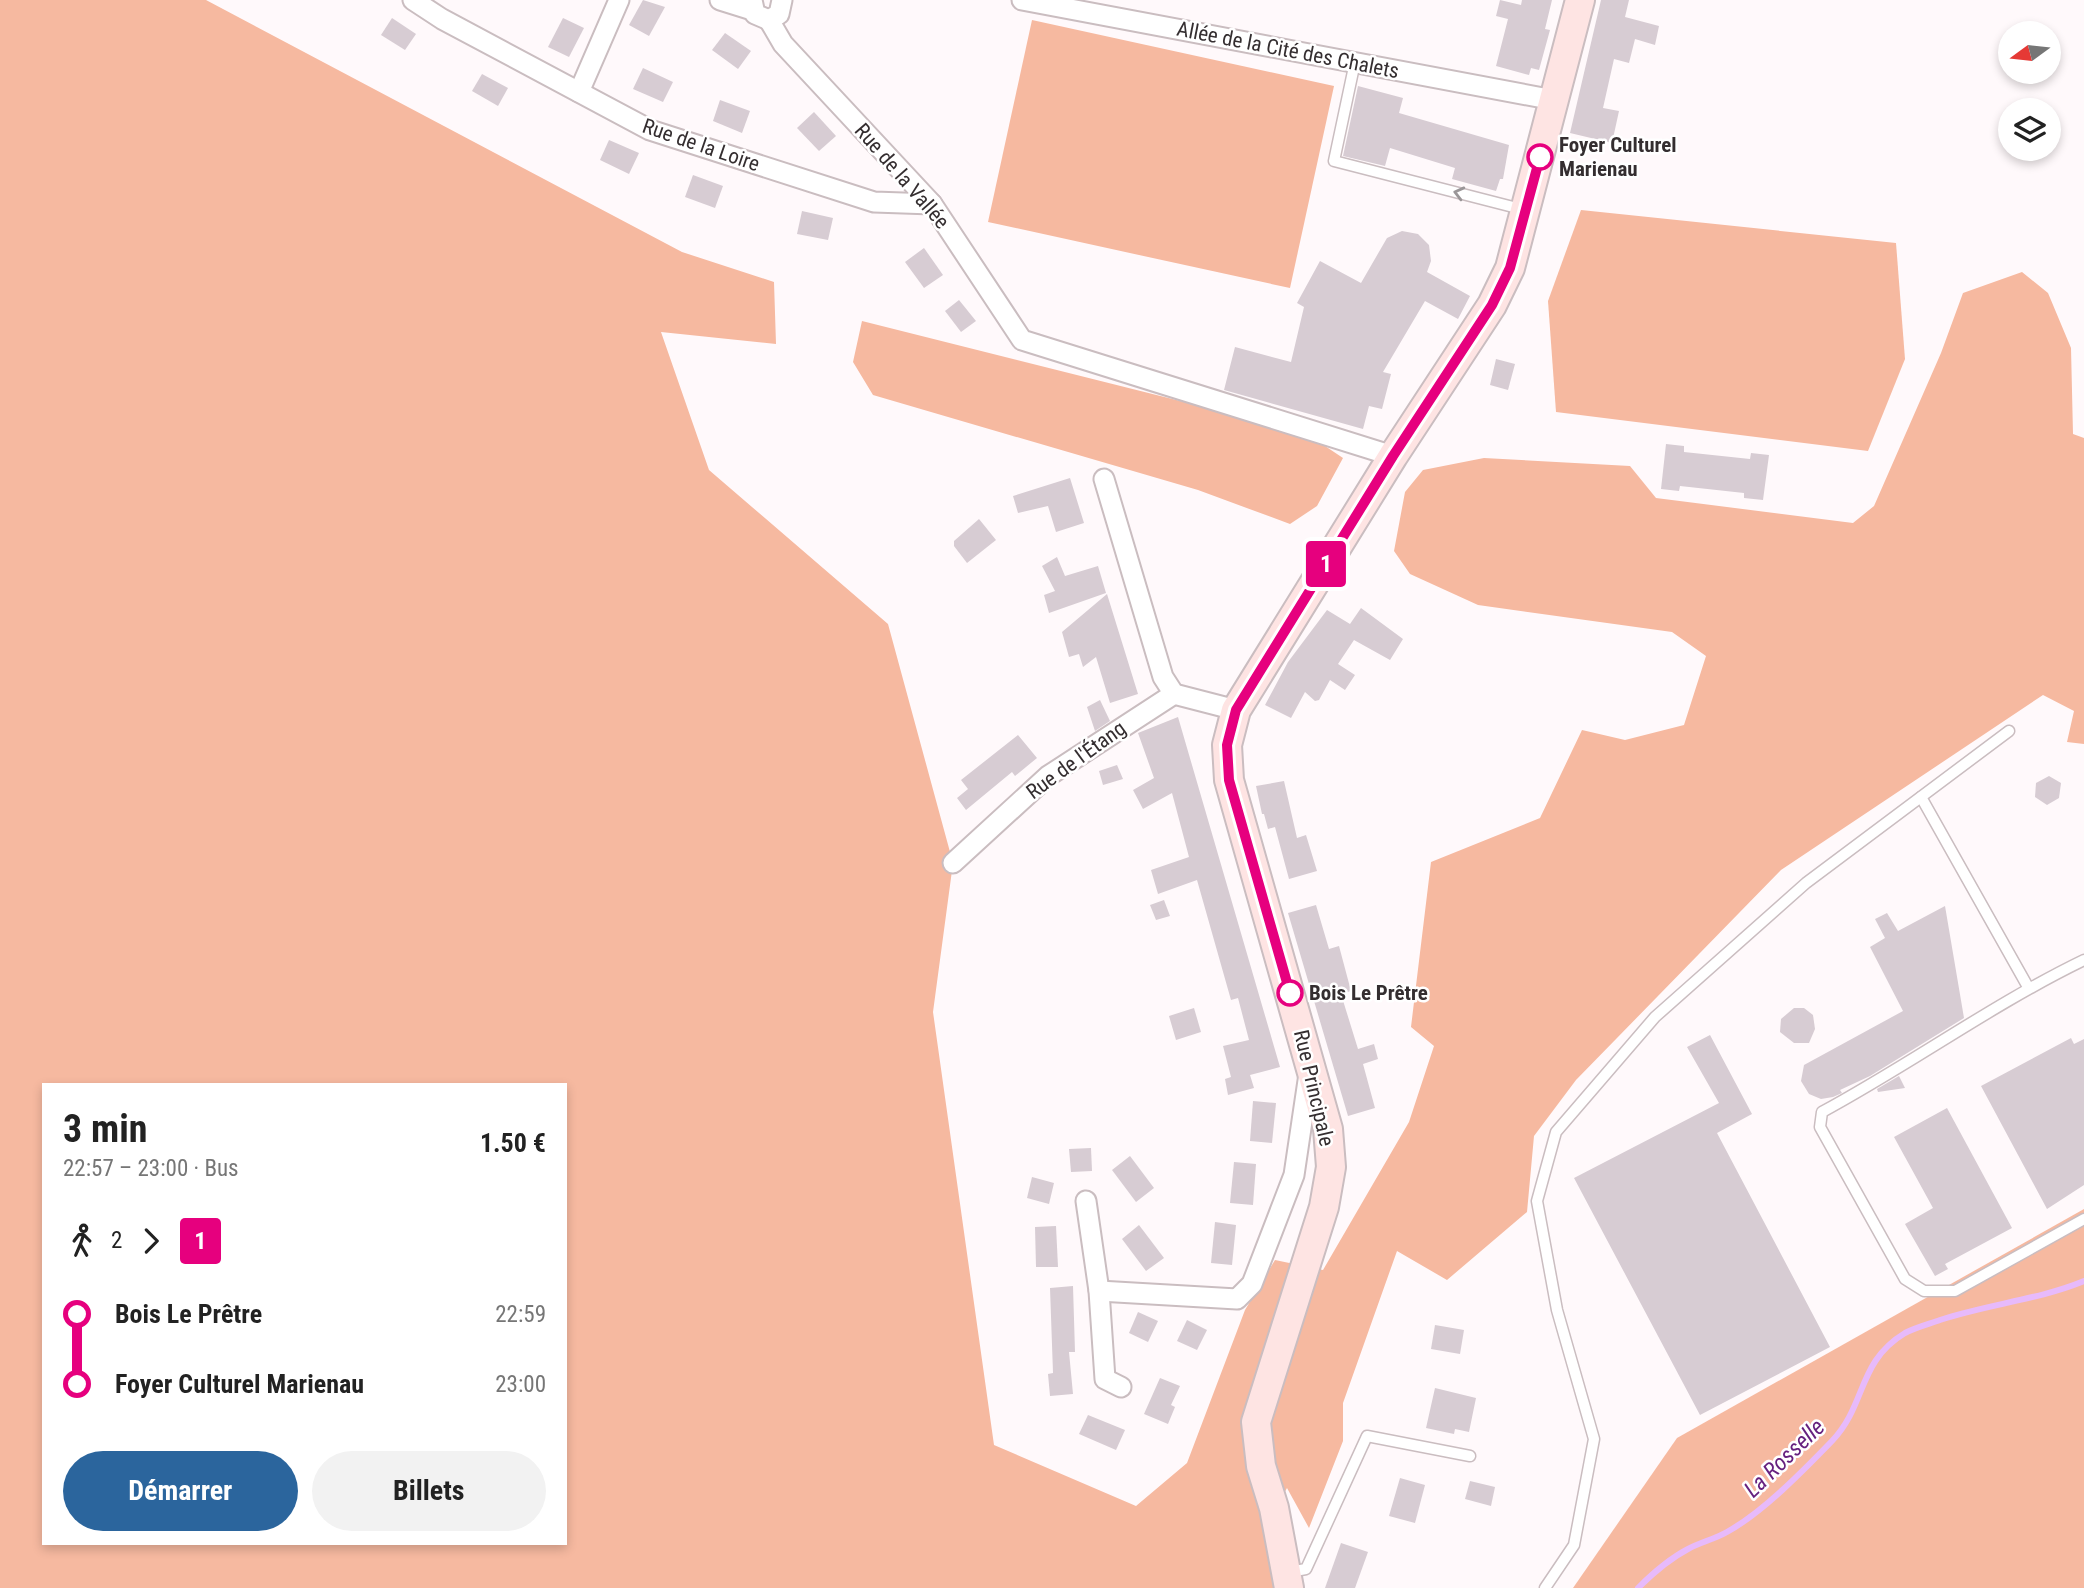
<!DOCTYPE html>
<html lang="fr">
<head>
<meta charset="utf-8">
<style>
  body { margin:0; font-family:"Roboto Condensed",sans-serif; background:#f2f2f2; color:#222; height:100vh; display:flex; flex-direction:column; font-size:26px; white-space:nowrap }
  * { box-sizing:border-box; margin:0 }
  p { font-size:23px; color:#767676 }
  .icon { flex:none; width:38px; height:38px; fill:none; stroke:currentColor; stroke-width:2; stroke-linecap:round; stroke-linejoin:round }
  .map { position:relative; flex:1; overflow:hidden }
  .details { position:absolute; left:42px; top:1083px; width:525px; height:462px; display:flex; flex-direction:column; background:#fff; border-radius:0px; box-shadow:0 4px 10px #0003 }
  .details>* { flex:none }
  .badge { padding:0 14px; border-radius:5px; font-size:24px; line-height:46px }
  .needle { width:46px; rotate:255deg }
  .buttons { position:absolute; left:1998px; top:21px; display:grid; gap:14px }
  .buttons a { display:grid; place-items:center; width:63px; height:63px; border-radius:50%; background:#fff; box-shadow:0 4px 10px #0003; font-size:35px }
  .map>.badge { position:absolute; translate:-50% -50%; box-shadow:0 0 0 4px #fff }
  .legs { display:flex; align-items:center; gap:10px; height:77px; padding:0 21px; font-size:23px }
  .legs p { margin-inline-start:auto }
  .head { display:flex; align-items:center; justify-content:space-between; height:119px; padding:0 21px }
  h1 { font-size:38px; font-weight:700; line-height:52px }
  .cta { display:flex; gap:14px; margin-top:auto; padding:14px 21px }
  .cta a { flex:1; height:80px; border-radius:42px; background:#2b659d; color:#fff; font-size:28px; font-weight:700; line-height:80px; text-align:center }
  .cta a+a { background:#f2f2f2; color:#222 }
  ul { padding:0 21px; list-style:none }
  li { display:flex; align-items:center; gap:24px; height:70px; font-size:26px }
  li i { display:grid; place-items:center; width:10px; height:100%; margin:0 9px; background:currentColor }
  li i::after { content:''; width:18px; height:18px; margin:-9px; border:5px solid; border-radius:50%; background:#fff }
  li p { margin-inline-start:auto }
  li:first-child i { background:linear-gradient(#0000 50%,currentColor 0) }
  li:last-child i { background:linear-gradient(currentColor 50%,#0000 0) }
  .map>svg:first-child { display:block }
  .green { fill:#f6b9a0; fill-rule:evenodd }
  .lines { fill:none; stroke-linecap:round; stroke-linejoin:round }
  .stream { stroke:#e7bafb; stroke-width:6 }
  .building { fill:#d7ccd3 }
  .lane-casing { stroke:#cabdc0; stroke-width:13 }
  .street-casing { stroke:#cabdc0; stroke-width:23 }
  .secondary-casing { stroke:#cabdc0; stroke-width:32 }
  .lane { stroke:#fff; stroke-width:10 }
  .street { stroke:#fff; stroke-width:19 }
  .secondary { stroke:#fee4e3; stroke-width:28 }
  .oneway { stroke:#9a9698 }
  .line-1-casing { stroke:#fff; stroke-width:16 }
  .line-1 { stroke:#e6007e; stroke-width:10 }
  .stop-1-dot { fill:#fff; stroke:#e6007e; stroke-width:3.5 }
  .labels { text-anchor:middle; stroke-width:5; stroke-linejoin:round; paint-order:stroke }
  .street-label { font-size:21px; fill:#342e30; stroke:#fff }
  .stop-label { font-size:21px; font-weight:bold; fill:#342e30; stroke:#fff; text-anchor:start }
  .water-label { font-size:23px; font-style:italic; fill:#66217f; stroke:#fff }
</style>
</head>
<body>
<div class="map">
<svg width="2084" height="1588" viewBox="0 0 2084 1588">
  <rect width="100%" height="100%" fill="#fff9fb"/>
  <g class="green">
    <path d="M0,0H206L682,252L774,282L776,344L661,332L709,470L888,624L953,863L933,1012L994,1445L1136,1506L1187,1463L1245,1310L1275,1260L1323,1270L1409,1122L1434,1046L1411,1027L1431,862L1540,818L1582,730L1625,740L1684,725L1706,656L1672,632L1478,605L1410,574L1394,551L1405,492L1423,470L1484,458L1630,466L1656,498L1853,523L1874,506L1941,353L1963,293L2022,272L2048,293L2071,348L2073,434L2084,438V744L2067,742L2074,711L2043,695L1781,870L1576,1080L1534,1136L1527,1212L1447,1280L1397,1251L1343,1403V1441L1309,1528L1287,1488L1265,1527L1277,1588H0ZM44,1085H565V1544H44Z"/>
    <path d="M1032,20L1334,86L1290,288L988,222Z"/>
    <path d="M1581,210L1896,243L1905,359L1868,451L1556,412L1548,301Z"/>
    <path d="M862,321L1304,432L1343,458L1317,506L1290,524L1198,490L873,395L853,362Z"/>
    <path d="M2084,1209V1588H1573L1677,1438Z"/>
  </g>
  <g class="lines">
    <path class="stream" d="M1638,1588C1653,1573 1669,1559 1688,1549C1701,1542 1715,1539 1727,1532C1763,1512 1803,1471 1832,1441C1867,1404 1857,1362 1905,1333C1916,1327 1929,1324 1940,1320C1988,1304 2038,1300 2084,1281"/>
  </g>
  <g class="building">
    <path d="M643,0L665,7L649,36L629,25Z"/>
    <path d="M1500,0L1521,5L1522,0H1552L1545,29L1550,30L1539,70L1531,68L1529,75L1496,66L1508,19L1496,16Z"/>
    <path d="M1601,0H1629L1625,17L1659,26L1655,45L1635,39L1629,63L1614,59L1603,108L1619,111L1612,143L1570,133Z"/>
    <path d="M392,18L416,34L405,50L381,35Z"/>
    <path d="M563,18L584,28L569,57L548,47Z"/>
    <path d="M725,33L751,51L738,69L712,50Z"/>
    <path d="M643,68L673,82L663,102L633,89Z"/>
    <path d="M482,74L508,88L498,106L472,91Z"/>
    <path d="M1358,86L1403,98L1399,113L1509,145L1503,179H1500L1496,191L1452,179L1455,168L1390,148L1385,166L1343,156Z"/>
    <path d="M720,100L750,111L742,133L713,121Z"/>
    <path d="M814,112L836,136L819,151L797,128Z"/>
    <path d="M609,140L639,153L629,174L600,160Z"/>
    <path d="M693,175L723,186L715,208L685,197Z"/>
    <path d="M802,211L833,218L828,240L797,234Z"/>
    <path d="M1402,231L1418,234L1429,245L1431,261L1427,272L1470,296L1458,319L1425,301L1383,372L1391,374L1382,409L1369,406L1363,429L1224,390L1235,347L1291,362L1304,307L1297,303L1320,261L1361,283L1387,238Z"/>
    <path d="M924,248L943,275L924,288L905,262Z"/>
    <path d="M959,300L976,321L961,332L945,311Z"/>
    <path d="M1496,359L1515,364L1508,390L1490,385Z"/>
    <path d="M1666,444L1684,446V452L1750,459L1751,453L1769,455L1763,500L1744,498V493L1680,486L1679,491L1661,489Z"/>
    <path d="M1070,478L1084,523L1056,532L1048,506L1018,513L1013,496Z"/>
    <path d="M979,519L996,540L967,563L954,546V541Z"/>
    <path d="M1057,557L1065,576L1098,566L1106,593L1049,613L1044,595L1055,591L1042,566Z"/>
    <path d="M1107,594L1138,694L1110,703L1096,657L1083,667L1079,654L1069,657L1062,632Z"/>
    <path d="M1361,608L1403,639L1390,660L1354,640L1338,664L1355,675L1345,690L1330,680L1319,700L1315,701L1305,692L1291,718L1265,705L1288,662L1327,610L1350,624Z"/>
    <path d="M1100,700L1110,721L1095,731L1087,707Z"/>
    <path d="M1178,717L1280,1067L1250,1075L1254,1088L1228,1095L1225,1079L1231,1077L1223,1046L1249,1040L1238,998L1231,1000L1197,880L1158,894L1151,870L1189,857L1172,793L1143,809L1133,790L1154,778L1138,733Z"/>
    <path d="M1018,735L1037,758L1015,776L1012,772L966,810L957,798L968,789L961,780Z"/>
    <path d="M1117,765L1123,779L1103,785L1099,771Z"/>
    <path d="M2049,776L2061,783L2059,798L2047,805L2035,797L2036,783Z"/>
    <path d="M1284,781L1297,838L1306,835L1317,871L1289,879L1275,827L1268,829L1264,814H1262L1256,786Z"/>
    <path d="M1164,900L1170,916L1156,920L1150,905Z"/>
    <path d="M1316,905L1329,949L1339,946L1351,991L1341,994L1358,1049L1374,1044L1378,1059L1363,1064L1375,1108L1348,1116L1288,913Z"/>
    <path d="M1945,906L1964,1018L1870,1076L1840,1090L1842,1093L1833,1097L1821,1099L1809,1094L1801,1081L1804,1065L1903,1011L1870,947L1885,938L1875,919L1887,913L1898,931Z"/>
    <path d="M1194,1008L1201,1032L1176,1040L1169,1016Z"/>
    <path d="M1794,1008H1804L1813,1015L1815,1029L1809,1043H1794L1780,1032L1781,1019Z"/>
    <path d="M1710,1035L1752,1114L1717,1133L1830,1347L1700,1415L1574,1178L1719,1103L1687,1047Z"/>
    <path d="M2071,1038L2074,1044L2084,1039V1185L2047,1209L1981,1086Z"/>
    <path d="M1899,1076L1905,1088L1878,1092L1877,1089Z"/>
    <path d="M1253,1101L1276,1103L1272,1143L1250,1141Z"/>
    <path d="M1947,1108L2012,1228L1945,1264L1948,1269L1935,1276L1905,1224L1933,1208L1894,1137Z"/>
    <path d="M1091,1148L1092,1171L1071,1172L1069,1149Z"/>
    <path d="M1130,1156L1154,1188L1136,1202L1112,1170Z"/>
    <path d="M1234,1162L1256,1164L1253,1205L1230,1203Z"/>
    <path d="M1032,1177L1054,1183L1049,1204L1027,1198Z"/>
    <path d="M1215,1222L1236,1225L1232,1265L1211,1263Z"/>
    <path d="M1139,1225L1164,1258L1146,1271L1122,1239Z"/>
    <path d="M1056,1226L1058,1267H1036L1035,1227Z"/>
    <path d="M1073,1286L1075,1352H1069L1073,1394L1050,1396L1048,1374L1053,1373L1050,1288Z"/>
    <path d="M1138,1312L1158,1321L1148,1342L1129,1333Z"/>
    <path d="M1187,1320L1207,1330L1197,1350L1177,1341Z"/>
    <path d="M1435,1325L1464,1330L1460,1354L1431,1349Z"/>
    <path d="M1160,1378L1180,1386L1171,1405L1175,1407L1168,1424L1144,1414Z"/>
    <path d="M1435,1388L1476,1398L1469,1432L1455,1429L1454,1434L1426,1428Z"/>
    <path d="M1088,1415L1125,1430L1116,1450L1079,1434Z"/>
    <path d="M1400,1478L1425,1485L1415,1523L1389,1516Z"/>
    <path d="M1470,1481L1495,1487L1491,1506L1465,1499Z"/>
    <path d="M1341,1543L1368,1552L1355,1588H1325Z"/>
  </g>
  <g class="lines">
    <g class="lane-casing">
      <g id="lane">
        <path d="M1355,62L1334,161L1521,209"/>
        <path d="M1921,797L2028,987"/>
        <path d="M2084,960C1993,1004 1911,1064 1822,1112L1820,1127L1905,1279L1924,1291H1955L2084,1219"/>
        <path d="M1289,1572L1306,1569L1367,1436L1470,1456"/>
        <path d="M1545,1588L1574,1545L1594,1439L1557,1310L1537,1201L1556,1132L1655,1017L1806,883L2009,731"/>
      </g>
    </g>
    <g class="street-casing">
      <g id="street">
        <path d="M413,0L442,19L650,130L874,202L932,204"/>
        <path d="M720,0L752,10"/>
        <path d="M752,0L755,14L769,20L779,14L782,0"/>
        <path d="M1022,0L1554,100"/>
        <path d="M769,20L783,44L932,204L1022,340L1393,456"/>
        <path d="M579,92L619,0"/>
        <path d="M1104,479L1163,677L1174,694L1236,710"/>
        <path d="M953,863L1048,776L1174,694"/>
        <path d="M1086,1201L1099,1291L1105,1379L1121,1387"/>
        <path d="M1099,1291L1237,1299L1252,1284L1294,1175L1309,1074"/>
      </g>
    </g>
    <g class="secondary-casing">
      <path id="secondary" d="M1289,1588L1274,1508L1261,1466L1256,1422L1324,1207L1331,1167L1328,1129L1229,780L1227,745L1236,710L1393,456L1492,305L1510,268L1580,0"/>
    </g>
    <use href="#lane" class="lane"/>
    <use href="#street" class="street"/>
    <use href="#secondary" class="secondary"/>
  </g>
  <defs><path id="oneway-chevron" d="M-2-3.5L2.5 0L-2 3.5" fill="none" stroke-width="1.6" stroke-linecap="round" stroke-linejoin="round" transform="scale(1.75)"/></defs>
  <use class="oneway" href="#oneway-chevron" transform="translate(1459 193) rotate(-166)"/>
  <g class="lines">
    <g class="line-1-casing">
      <path id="line-1" d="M1290,993L1229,780L1227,745L1236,710L1393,456L1492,305L1510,268L1540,157"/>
    </g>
    <use href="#line-1" class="line-1"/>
  </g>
  <g class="stop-1-dot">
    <circle cx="1540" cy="157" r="12"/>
    <circle cx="1290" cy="993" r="12"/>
  </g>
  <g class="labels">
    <g class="street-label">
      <text transform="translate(1288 50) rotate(11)" y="7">Allée de la Cité des Chalets</text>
      <text transform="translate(701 145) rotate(19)" y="7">Rue de la Loire</text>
      <text transform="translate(902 176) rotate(49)" y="7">Rue de la Vallée</text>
      <text transform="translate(1076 760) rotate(-36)" y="7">Rue de l'Étang</text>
      <text transform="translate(1314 1088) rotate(77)" y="7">Rue Principale</text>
    </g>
    <g class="stop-label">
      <text x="1559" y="152">Foyer Culturel<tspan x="1559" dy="24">Marienau</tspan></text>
      <text x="1309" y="1000">Bois Le Prêtre</text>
    </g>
    <g class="water-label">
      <text transform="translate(1784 1458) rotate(-44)" y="8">La Rosselle</text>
    </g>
  </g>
</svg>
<div class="buttons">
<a><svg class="needle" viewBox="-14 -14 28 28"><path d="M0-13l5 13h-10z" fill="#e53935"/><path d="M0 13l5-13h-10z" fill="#767676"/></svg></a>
<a><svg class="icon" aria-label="layers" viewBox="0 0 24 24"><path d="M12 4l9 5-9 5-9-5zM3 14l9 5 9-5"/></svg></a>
</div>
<b class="badge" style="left:1326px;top:564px;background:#e6007e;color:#fff">1</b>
<section class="details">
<div class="head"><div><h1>3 min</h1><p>22:57 – 23:00 · Bus</p></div><b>1.50 €</b></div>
<div class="legs"><svg class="icon" aria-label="walk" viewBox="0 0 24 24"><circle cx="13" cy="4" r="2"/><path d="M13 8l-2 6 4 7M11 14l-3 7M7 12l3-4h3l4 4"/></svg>2<svg class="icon" aria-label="forward" viewBox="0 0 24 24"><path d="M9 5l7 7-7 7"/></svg><b class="badge" style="background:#e6007e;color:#fff">1</b></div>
<ul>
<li><i style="color:#e6007e"></i><b>Bois Le Prêtre</b><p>22:59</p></li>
<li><i style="color:#e6007e"></i><b>Foyer Culturel Marienau</b><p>23:00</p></li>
</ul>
<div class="cta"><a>Démarrer</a><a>Billets</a></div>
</section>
</div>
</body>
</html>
